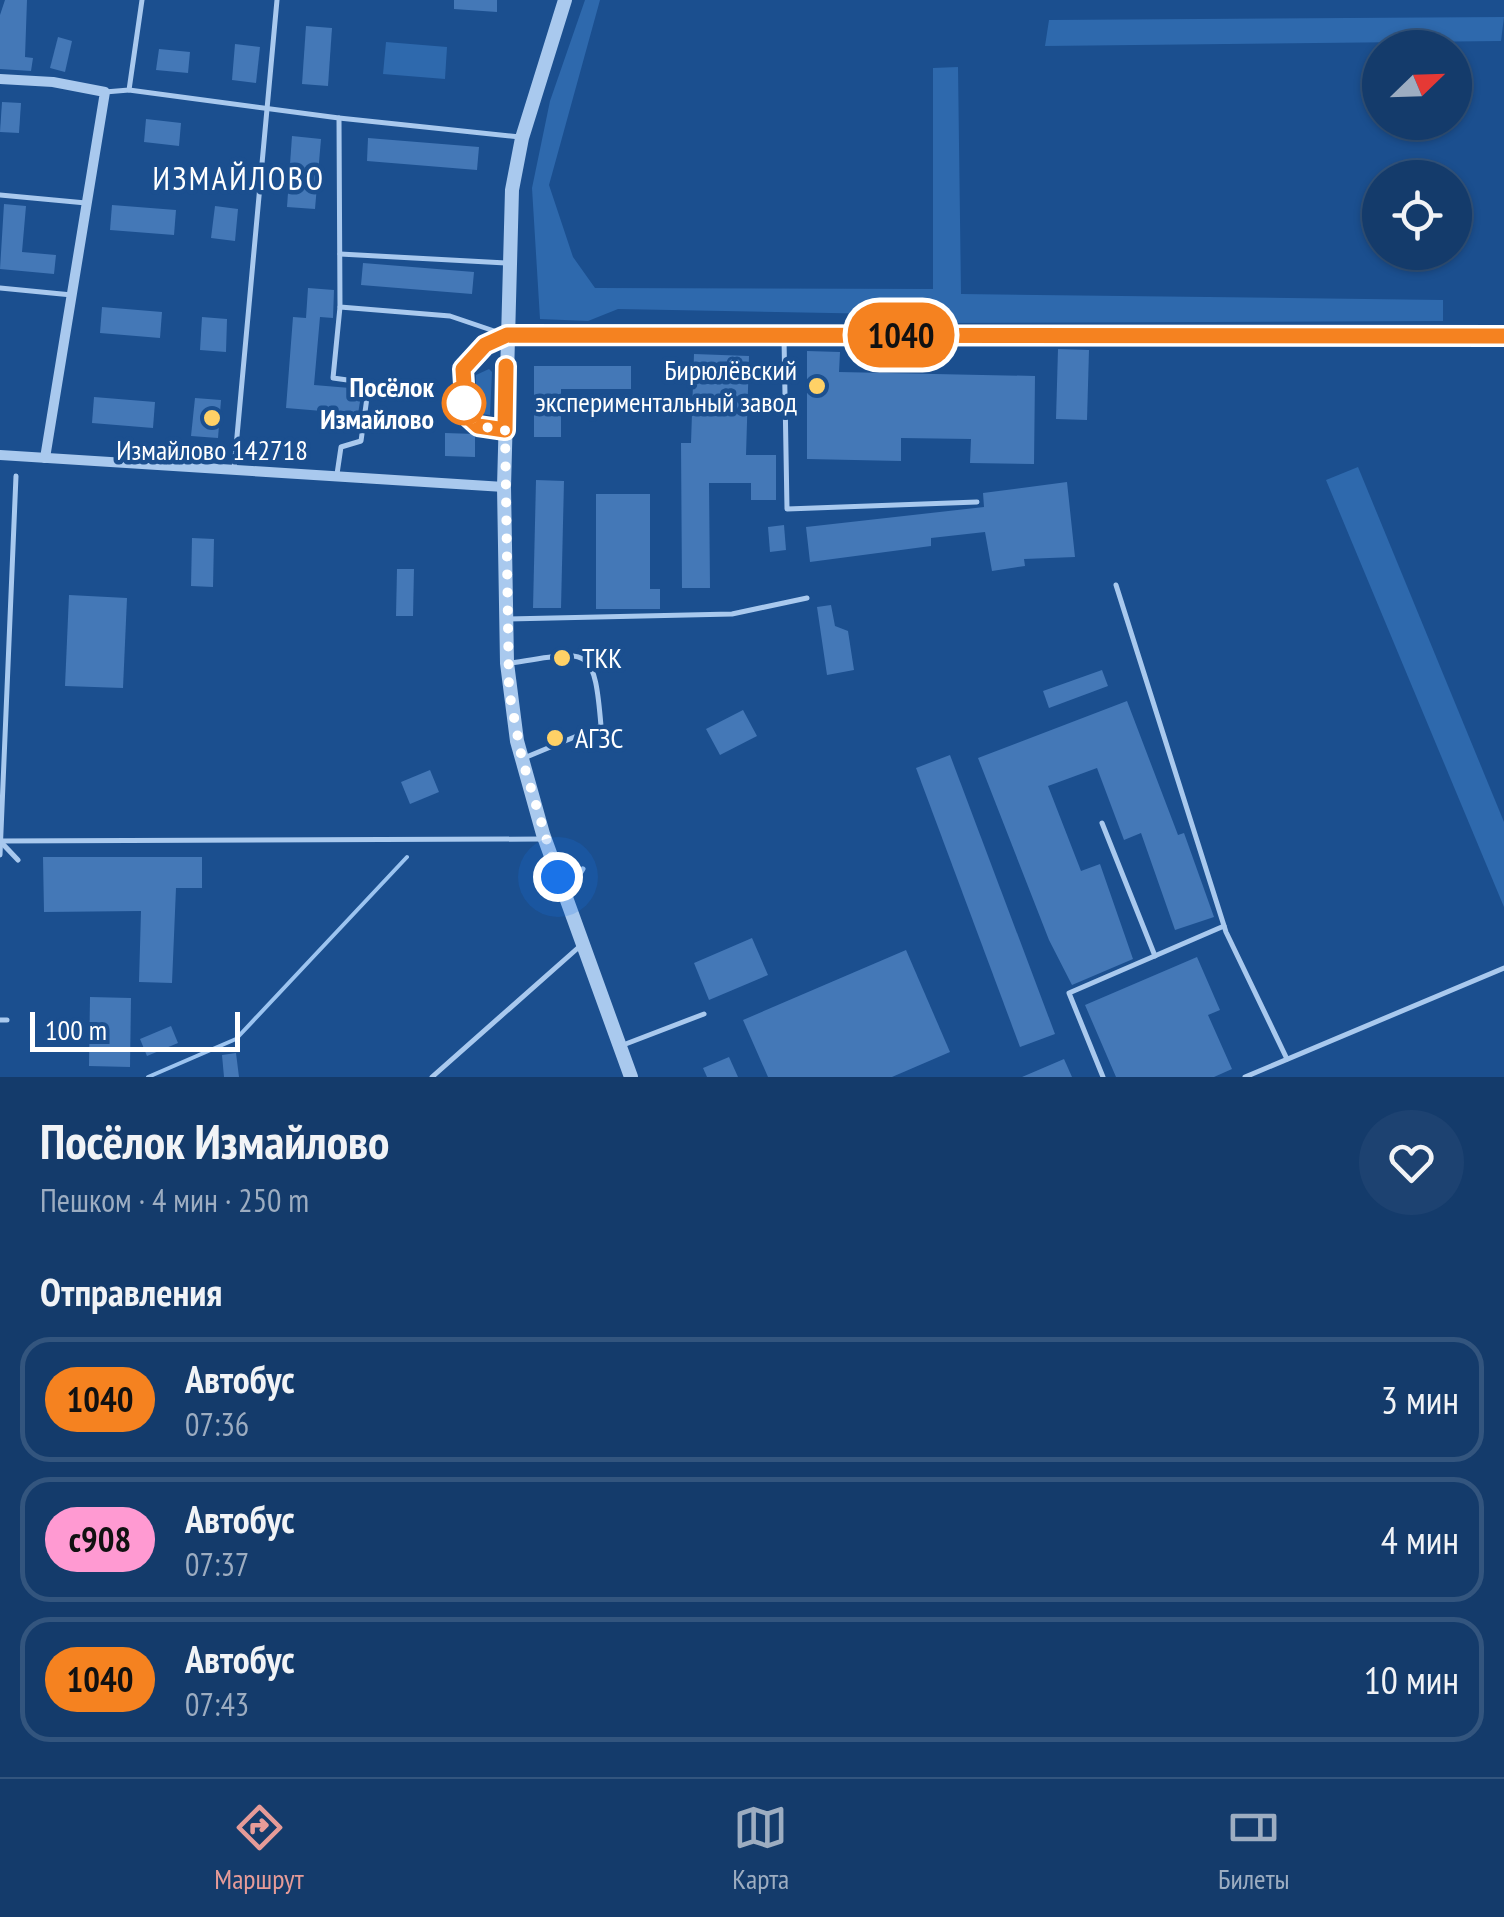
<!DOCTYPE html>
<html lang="ru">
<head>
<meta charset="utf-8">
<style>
  body { margin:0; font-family:"PT Sans Narrow",sans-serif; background:#1d4271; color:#f1f3f6; height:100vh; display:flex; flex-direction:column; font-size:38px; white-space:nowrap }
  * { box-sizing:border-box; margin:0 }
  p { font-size:32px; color:#9dadc1 }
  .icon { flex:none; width:55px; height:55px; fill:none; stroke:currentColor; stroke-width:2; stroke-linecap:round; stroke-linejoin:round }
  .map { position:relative; height:1077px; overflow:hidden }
  .panel { display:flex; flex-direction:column; background:#143b6b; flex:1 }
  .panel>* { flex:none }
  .badge { padding:0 20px; border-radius:32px; font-size:35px; line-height:65px }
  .needle { width:65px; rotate:67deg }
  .buttons { position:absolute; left:1362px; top:30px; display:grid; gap:20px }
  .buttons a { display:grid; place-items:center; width:110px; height:110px; border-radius:50%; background:#143b6b; box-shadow:0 2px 8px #0004,0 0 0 2px #33557e; font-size:50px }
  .scale { position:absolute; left:30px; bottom:25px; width:210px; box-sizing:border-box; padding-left:10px; border:5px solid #fff; border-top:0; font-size:28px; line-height:35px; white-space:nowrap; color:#fff; -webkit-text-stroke:8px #1b4f8f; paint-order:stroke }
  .you { position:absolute; width:50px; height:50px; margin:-25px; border:8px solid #fff; border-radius:50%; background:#1a73e8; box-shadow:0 0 0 15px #1a73e833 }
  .map>.badge { position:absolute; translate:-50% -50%; box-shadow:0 0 0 5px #fff }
  h2 { padding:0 40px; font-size:38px; line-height:90px }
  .round { display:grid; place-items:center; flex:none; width:105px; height:105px; border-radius:52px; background:#1d4271 }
  .overview { display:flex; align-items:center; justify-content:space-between; height:170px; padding:0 40px }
  h1 { font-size:48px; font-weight:800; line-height:75px }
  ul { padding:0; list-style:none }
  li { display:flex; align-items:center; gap:30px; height:125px; margin:0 20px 15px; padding:0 20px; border:5px solid #33557e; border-radius:30px }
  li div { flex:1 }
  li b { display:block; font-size:38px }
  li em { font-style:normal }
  li .badge { min-width:110px; font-weight:700; text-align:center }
  .tab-bar { display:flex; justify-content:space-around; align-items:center; height:140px; border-top:2px solid #33557e; background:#143b6b; font-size:28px; color:#9dadc1 }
  .tab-bar a { display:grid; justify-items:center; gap:5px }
  .tab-bar .on { color:#e69b98 }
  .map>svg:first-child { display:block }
  .green { fill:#2e69ad }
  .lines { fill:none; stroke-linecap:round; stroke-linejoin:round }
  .stream { stroke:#9cc4f0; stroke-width:4 }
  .building { fill:#4478b7 }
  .service { stroke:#a9c9ee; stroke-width:5 }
  .minor { stroke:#a9c9ee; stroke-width:10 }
  .tertiary { stroke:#a9c9ee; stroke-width:14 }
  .line-casing { stroke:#fff; stroke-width:22 }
  .line { stroke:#f58220; stroke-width:15 }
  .walk { stroke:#fff; stroke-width:10; stroke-dasharray:0 18 }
  .poi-dot { fill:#ffd166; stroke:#1b4f8f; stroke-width:4 }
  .stop-dot { fill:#fff; stroke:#f58220; stroke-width:5 }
  .labels { text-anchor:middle; stroke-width:9; stroke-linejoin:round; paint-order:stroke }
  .poi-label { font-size:28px; fill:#fff; stroke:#1b4f8f; text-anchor:start }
  .stop-label { font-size:28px; font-weight:bold; fill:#fff; stroke:#1b4f8f; text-anchor:end }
  .quarter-label { font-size:32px; letter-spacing:2.5px; fill:#fff; stroke:#1b4f8f }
</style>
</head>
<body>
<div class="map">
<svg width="1504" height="1077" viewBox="0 0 1504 1077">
  <rect width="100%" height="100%" fill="#1b4f8f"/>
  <g class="green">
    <path d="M585,0H600L549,185L573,257L595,288L933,289V68L958,67L961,294L1443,300V321L941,323L940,315L618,309L588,321L540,319L532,188L550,101Z"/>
    <path d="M1504,17L1501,41L1045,46L1049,20Z"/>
    <path d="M386,42L447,47L445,79L383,74Z"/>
    <path d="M489,369L492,372L490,415L481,414L476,406V375Z"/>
    <path d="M1358,467L1504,822V907L1326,480Z"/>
  </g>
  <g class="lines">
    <path class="stream" d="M148,1077L236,1039L407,857"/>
  </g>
  <g class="building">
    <path d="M5,0H27L25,57L33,58L31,71L0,69V15Z"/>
    <path d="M454,0H497V12L454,9Z"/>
    <path d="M306,26L332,28L328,86L302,84Z"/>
    <path d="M58,37L72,41L65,72L50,68Z"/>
    <path d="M235,44L260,47L256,83L232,80Z"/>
    <path d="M159,49L190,52L188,73L156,70Z"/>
    <path d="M2,102L21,103L19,133L0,132Z"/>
    <path d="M146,119L181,123L179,146L144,142Z"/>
    <path d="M292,136L321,139L315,209L287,207Z"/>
    <path d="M368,138L479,147L477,170L367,161Z"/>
    <path d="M4,204L26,206L22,252L56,255L54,274L0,269Z"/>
    <path d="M112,205L176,210L174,235L110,230Z"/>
    <path d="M215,206L238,209L235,241L211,238Z"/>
    <path d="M363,263L474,272L472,294L361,285Z"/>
    <path d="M308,288L334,290L333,318L320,317L314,385L362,389L358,414L286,408L293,317L306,318Z"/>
    <path d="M102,307L162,312L160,338L100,333Z"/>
    <path d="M202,317L227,319L226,352L200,350Z"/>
    <path d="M1058,349L1089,350L1087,420L1056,419Z"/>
    <path d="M807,351L840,352L839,372L1035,376L1034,464L970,463L971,439L901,438V461L807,459Z"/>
    <path d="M694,354L749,356L746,455H776V500H751V483H709L710,588H682L681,443H691Z"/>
    <path d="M534,366H631V389H561V437H534Z"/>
    <path d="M94,397L155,402L153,428L92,423Z"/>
    <path d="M195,398L221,400L218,438L191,436Z"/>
    <path d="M445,433L475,434V457L445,456Z"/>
    <path d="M536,480L564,481L561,608H533Z"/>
    <path d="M1067,482L1075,557L1024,559L1025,566L992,571L985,532L931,538V546L810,562L806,527L984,507L983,493Z"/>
    <path d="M596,494H650V589H660V609H596Z"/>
    <path d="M784,525L786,550L770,552L768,527Z"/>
    <path d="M192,538L214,539L213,587L191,586Z"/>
    <path d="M397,569H414L413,616H396Z"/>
    <path d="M69,595L127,598L123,688L65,686Z"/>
    <path d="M831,605L835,626L848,631L854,670L827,675L817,607Z"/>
    <path d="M1102,670L1108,686L1049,708L1043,691Z"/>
    <path d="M1127,701L1178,835L1184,833L1214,917L1175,930L1141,833L1124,840L1097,768L1048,786L1081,871L1100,864L1133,959L1072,985L1049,940L978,758Z"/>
    <path d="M743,710L757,736L720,755L706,729Z"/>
    <path d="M950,755L1055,1034L1020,1047L916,768Z"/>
    <path d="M430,770L439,792L410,804L401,782Z"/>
    <path d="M43,857H202V888H176L172,983L139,982L141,911L44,912Z"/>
    <path d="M752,938L768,975L709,1000L694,963Z"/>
    <path d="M906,950L950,1052L892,1077H768L743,1020Z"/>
    <path d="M1197,957L1220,1010L1208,1015L1232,1069L1214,1077H1116L1085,1005Z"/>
    <path d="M90,997L131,998L130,1067L89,1066Z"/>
    <path d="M171,1026L178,1043L147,1056L140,1039Z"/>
    <path d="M236,1053L239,1077H224L222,1055Z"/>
    <path d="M729,1057L738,1077H707L703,1068Z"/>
    <path d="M1064,1059L1072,1077H1022Z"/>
  </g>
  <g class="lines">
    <g class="service">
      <path d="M129,90L339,118L340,307L450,316L503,334"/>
      <path d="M105,92L129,90L142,0"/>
      <path d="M339,118L520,137"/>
      <path d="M0,195L86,203"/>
      <path d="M340,254L506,263"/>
      <path d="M0,288L72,295"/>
      <path d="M784,338L787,509L977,502"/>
      <path d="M501,429C465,427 447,387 471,359C480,348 491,342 504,336"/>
      <path d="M234,469L277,0"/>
      <path d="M337,474L341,447L361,441L369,383L333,378L340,307"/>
      <path d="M1116,585L1226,932L1287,1059"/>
      <path d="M506,619L732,614L807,598"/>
      <path d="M510,663C588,652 594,641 601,726L524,758"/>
      <path d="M1102,823L1155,956"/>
      <path d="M0,841L542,839"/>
      <path d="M0,841L18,860"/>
      <path d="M0,855L16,476"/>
      <path d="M569,892L583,869"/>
      <path d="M0,1020H7"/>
      <path d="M623,1045L704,1014"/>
      <path d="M432,1077L579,947"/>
      <path d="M1103,1077L1069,993L1224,926"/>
      <path d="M1245,1077L1504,968"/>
    </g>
    <g class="minor">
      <path d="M0,79L53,82L105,92L45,458"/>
      <path d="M0,455L504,487"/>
    </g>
    <g class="tertiary">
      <path d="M565,0L522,138L512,190L504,487L507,663L517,741L543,834L631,1077"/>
      <path d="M507,335L1504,336"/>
    </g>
  </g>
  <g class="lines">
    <g class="line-casing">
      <path id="line" d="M506,366L505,430L478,426L466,415L463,369L485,345L507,335L1504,336"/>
    </g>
    <use href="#line" class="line"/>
    <path class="walk" d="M464,403L462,394C468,421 477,428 505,430L509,691L522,759L558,877"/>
  </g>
  <g class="poi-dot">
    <circle cx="817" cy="386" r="10"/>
    <circle cx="212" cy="418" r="10"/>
    <circle cx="562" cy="658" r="10"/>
    <circle cx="555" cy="738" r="10"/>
  </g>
  <circle class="stop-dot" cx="464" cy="403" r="20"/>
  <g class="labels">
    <g class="poi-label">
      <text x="797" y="380" text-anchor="end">Бирюлёвский<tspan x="797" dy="32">экспериментальный завод</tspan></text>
      <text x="212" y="460" text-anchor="middle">Измайлово 142718</text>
      <text x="582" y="668">ТКК</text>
      <text x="575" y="748">АГЗС</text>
    </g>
    <g class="stop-label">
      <text x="434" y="397">Посёлок<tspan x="434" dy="32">Измайлово</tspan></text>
    </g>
    <g class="quarter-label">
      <text x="239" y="190">ИЗМАЙЛОВО</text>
    </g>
  </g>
</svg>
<div class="buttons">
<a><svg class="needle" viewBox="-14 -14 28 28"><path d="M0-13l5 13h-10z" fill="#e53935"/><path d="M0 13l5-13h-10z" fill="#9dadc1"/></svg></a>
<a><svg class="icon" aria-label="locate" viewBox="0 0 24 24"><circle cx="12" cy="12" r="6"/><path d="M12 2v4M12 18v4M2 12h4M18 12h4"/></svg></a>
</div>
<div class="scale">100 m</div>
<div class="you" style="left:558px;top:877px"></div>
<b class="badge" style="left:901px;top:335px;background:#f58220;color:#111">1040</b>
</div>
<section class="panel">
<div class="overview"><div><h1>Посёлок Измайлово</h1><p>Пешком · 4 мин · 250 m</p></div><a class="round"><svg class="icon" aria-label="heart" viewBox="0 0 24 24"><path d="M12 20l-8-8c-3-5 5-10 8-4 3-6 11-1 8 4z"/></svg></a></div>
<h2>Отправления</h2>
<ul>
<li><span class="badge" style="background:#f58220;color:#111">1040</span><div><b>Автобус</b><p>07:36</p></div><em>3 мин</em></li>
<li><span class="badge" style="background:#ff9ad2;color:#111">с908</span><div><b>Автобус</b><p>07:37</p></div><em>4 мин</em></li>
<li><span class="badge" style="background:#f58220;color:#111">1040</span><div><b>Автобус</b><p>07:43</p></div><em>10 мин</em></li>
</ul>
</section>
<nav class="tab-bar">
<a class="on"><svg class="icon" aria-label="directions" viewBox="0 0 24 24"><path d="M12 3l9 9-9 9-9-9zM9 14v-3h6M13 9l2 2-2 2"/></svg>Маршрут</a>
<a><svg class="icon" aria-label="map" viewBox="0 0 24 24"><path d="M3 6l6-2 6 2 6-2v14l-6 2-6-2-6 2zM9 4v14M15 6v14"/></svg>Карта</a>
<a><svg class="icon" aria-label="tickets" viewBox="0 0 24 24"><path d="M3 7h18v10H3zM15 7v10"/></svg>Билеты</a>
</nav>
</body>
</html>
